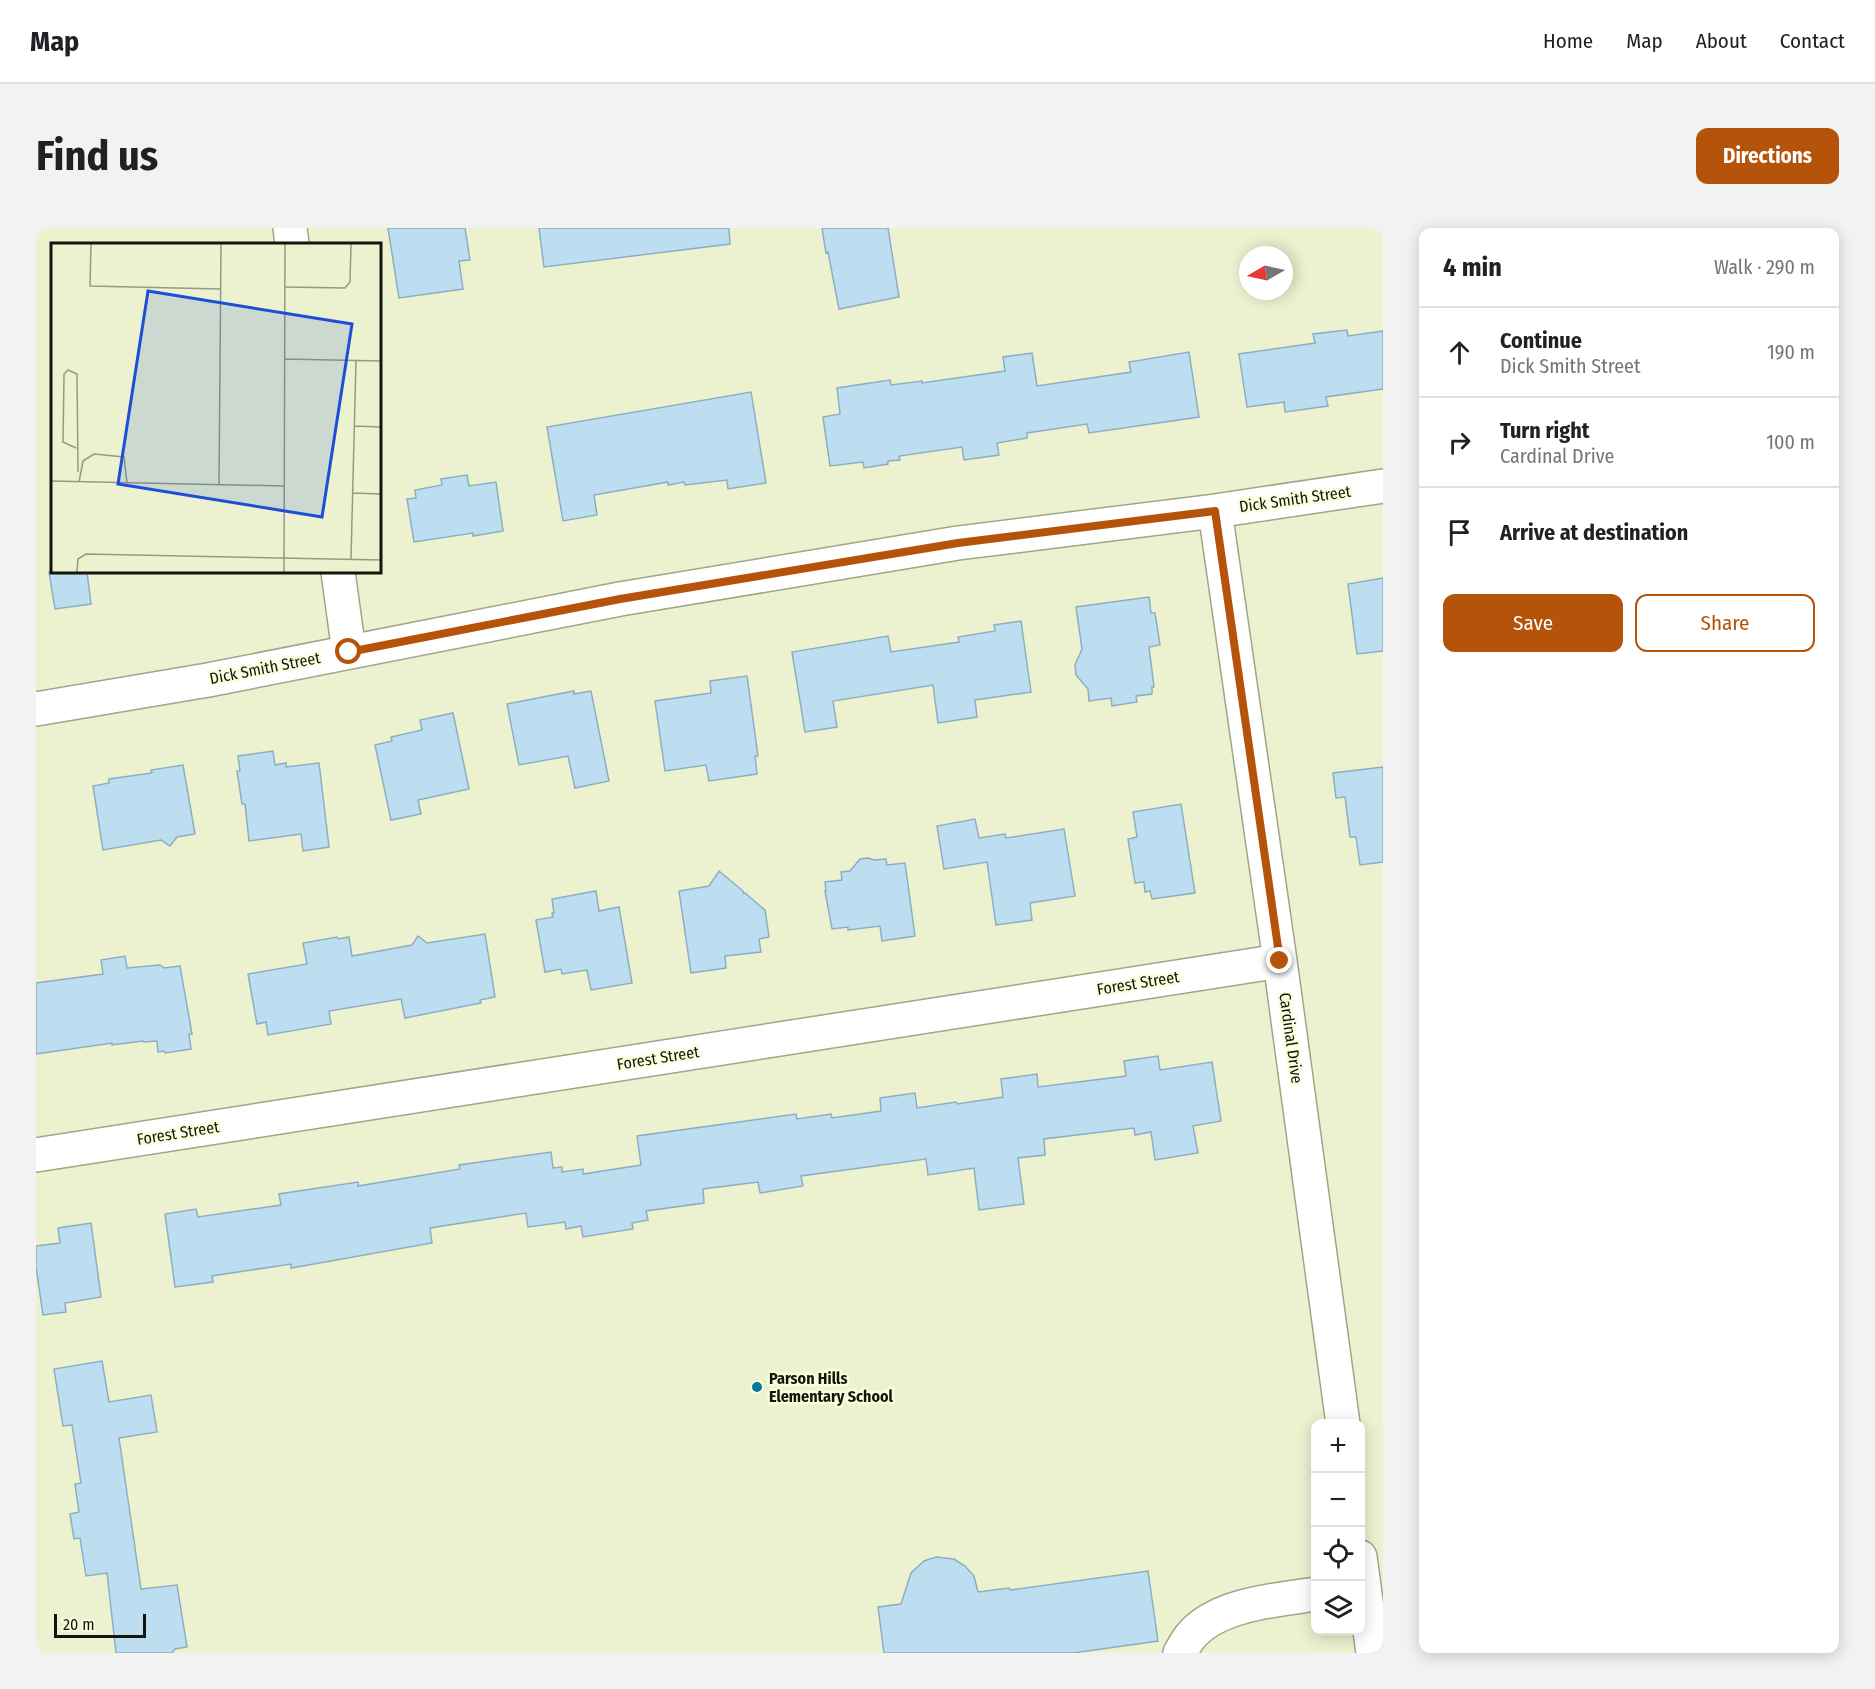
<!DOCTYPE html>
<meta charset="utf-8">
<style>
:root{--surface:#fff;--page:#f2f2f2;--text:#202124;--muted:#757577;--line:#e0e0e0;--accent:#b45309}
body{margin:0;font-family:"Fira Sans Condensed",sans-serif;background:var(--page);color:var(--text)}
.controls{position:absolute;right:18px;bottom:18px;display:grid;overflow:hidden;border-radius:12px;box-shadow:0 3px 15px #0003}
.controls button{width:54px;height:54px;display:grid;place-items:center;padding:0;border:0;border-bottom:2px solid var(--line);background:var(--surface);color:var(--text);font:30px sans-serif}
.compass{position:absolute;left:1203px;top:18px;width:54px;height:54px;border-radius:50%;background:var(--surface);box-shadow:0 3px 15px #0003;rotate:261deg}
.scale{position:absolute;left:18px;bottom:15px;width:92px;box-sizing:border-box;padding-left:6px;border:3px solid #15160b;border-top:0;font-size:16px;line-height:21px;white-space:nowrap;color:#15160b;-webkit-text-stroke:4px #fafedd;paint-order:stroke}
.stop{position:absolute;width:18px;height:18px;margin:-14px;border:4px solid #b45309;border-radius:50%;background:#fff}
.stop.end{background:#b45309;border-color:#fff;box-shadow:0 2px 6px #0008}
.list{margin:0;padding:0;list-style:none}
h2{display:flex;justify-content:space-between;align-items:center;height:78px;margin:0;padding:0 24px;font-size:26px}
h2 small{font-size:20px;font-weight:400;color:var(--muted)}
.list li{display:grid;grid-template-columns:39px 1fr auto;gap:18px;align-items:center;box-sizing:border-box;height:90px;padding:0 24px;border-top:2px solid var(--line)}
.list b{display:block;font-size:22px;white-space:nowrap}
.list p{margin:0;font-size:20px;white-space:nowrap;color:var(--muted)}
.list em{font-size:20px;font-style:normal;color:var(--muted)}
.actions{display:flex;gap:12px;padding:18px 24px}
.actions a{flex:1;padding:14px 0;border:2px solid var(--accent);border-radius:12px;text-align:center;font-size:21px;color:var(--accent)}
.actions .main{background:var(--accent);color:#fff}
.icon{flex:none;width:33px;height:33px;fill:none;stroke:currentColor;stroke-width:2;stroke-linecap:round;stroke-linejoin:round}
.map{position:relative;flex:none;width:1347px;height:1425px;overflow:hidden;border-radius:12px}
header{display:flex;align-items:center;gap:36px;box-sizing:border-box;height:84px;padding:0 30px;background:var(--surface);border-bottom:2px solid var(--line)}
header strong{font-size:28px}
nav{display:flex;gap:33px;margin-inline-start:auto;font-size:21px}
.intro{display:flex;align-items:center;justify-content:space-between;box-sizing:border-box;height:144px;padding:0 36px}
h1{margin:0;font-size:42px}
.button{padding:15px 27px;border-radius:12px;background:var(--accent);color:#fff;font-size:21px;font-weight:700}
main{display:flex;gap:36px;padding:0 36px}
aside{flex:1;background:var(--surface);border-radius:12px;box-shadow:0 3px 15px #0003}
.map>svg:first-child{display:block}
</style>
<header>
<strong>Map</strong>
<nav><a>Home</a><a>Map</a><a>About</a><a>Contact</a></nav>
</header>
<div class="intro"><h1>Find us</h1><a class="button">Directions</a></div>
<main>
<div class="map">
<svg width="1347" height="1425" viewBox="0 0 1347 1425">
<rect width="100%" height="100%" fill="#ecf1d0"/>
<path fill="#bddef1" stroke="#8eaec0" stroke-width="1.5" d="M 352,0 L 429,0 L 434,32 L 423,33 L 427,61 L 363,70 Z
M 503,0 L 693,0 L 694,16 L 508,39 Z
M 786,0 L 852,0 L 863,69 L 803,81 L 792,24 L 790,25 Z
M 1311,102 L 1312,108 L 1347,103 L 1347,161 L 1290,169 L 1292,178 L 1249,184 L 1248,174 L 1211,179 L 1203,126 L 1279,115 L 1277,106 Z
M 1153,124 L 1163,189 L 1053,205 L 1051,196 L 991,205 L 991,210 L 961,215 L 963,227 L 928,232 L 926,219 L 863,228 L 864,232 L 852,233 L 852,236 L 828,240 L 827,234 L 794,238 L 787,189 L 804,186 L 801,160 L 854,152 L 855,157 L 886,153 L 886,155 L 969,143 L 967,129 L 996,125 L 1001,158 L 1095,144 L 1093,134 Z
M 715,164 L 730,255 L 692,261 L 691,252 L 649,257 L 648,254 L 632,257 L 632,254 L 558,267 L 561,287 L 527,293 L 511,199 Z
M 431,247 L 433,258 L 460,254 L 467,303 L 437,308 L 437,305 L 378,314 L 371,271 L 380,270 L 379,262 L 406,257 L 405,251 Z
M 13,344 L 51,344 L 55,376 L 19,381 Z
M 1347,350 L 1347,423 L 1321,426 L 1312,356 Z
M 1113,369 L 1115,385 L 1119,385 L 1124,417 L 1113,419 L 1118,459 L 1116,459 L 1116,466 L 1100,468 L 1101,474 L 1076,478 L 1075,470 L 1053,473 L 1052,461 L 1040,447 L 1039,437 L 1046,421 L 1040,379 Z
M 985,393 L 995,464 L 939,472 L 941,489 L 902,495 L 897,457 L 797,473 L 801,499 L 769,504 L 756,424 L 852,408 L 855,424 L 923,414 L 922,409 L 959,403 L 958,397 Z
M 711,448 L 722,528 L 719,528 L 721,546 L 673,553 L 670,537 L 629,543 L 619,473 L 675,465 L 674,453 Z
M 538,463 L 538,466 L 555,463 L 573,553 L 539,560 L 532,528 L 483,537 L 471,476 Z
M 417,485 L 433,561 L 382,572 L 385,586 L 355,592 L 339,517 L 356,513 L 355,509 L 386,502 L 384,492 Z
M 237,523 L 239,537 L 250,535 L 250,539 L 283,535 L 293,619 L 267,623 L 265,606 L 213,613 L 209,576 L 206,576 L 201,543 L 204,543 L 202,528 Z
M 147,537 L 159,606 L 141,609 L 134,618 L 125,612 L 67,622 L 57,558 L 73,555 L 73,551 L 116,545 L 115,542 Z
M 1347,539 L 1347,634 L 1324,637 L 1320,609 L 1314,609 L 1309,569 L 1300,570 L 1297,545 Z
M 1145,576 L 1159,665 L 1116,671 L 1114,663 L 1109,664 L 1108,654 L 1099,655 L 1092,611 L 1101,609 L 1097,584 Z
M 939,591 L 943,610 L 969,606 L 970,610 L 1028,601 L 1039,668 L 994,675 L 996,692 L 960,697 L 951,634 L 908,641 L 901,598 Z
M 832,630 L 838,632 L 850,631 L 851,637 L 869,635 L 879,708 L 846,713 L 844,698 L 812,702 L 812,699 L 796,701 L 789,663 L 790,663 L 789,654 L 806,652 L 805,644 L 814,643 L 824,631 Z
M 683,643 L 707,663 L 707,665 L 709,665 L 729,682 L 733,709 L 723,711 L 725,724 L 689,728 L 690,740 L 655,745 L 643,663 L 673,658 Z
M 560,663 L 563,683 L 583,679 L 596,755 L 555,762 L 551,742 L 526,746 L 525,741 L 509,744 L 500,692 L 517,689 L 516,685 L 518,685 L 516,671 Z
M 449,706 L 459,769 L 444,772 L 445,775 L 369,790 L 365,771 L 293,783 L 295,796 L 232,807 L 230,794 L 221,796 L 212,746 L 271,736 L 267,715 L 301,709 L 302,711 L 313,709 L 316,728 L 376,717 L 382,708 L 391,715 Z
M 89,728 L 91,740 L 124,737 L 128,740 L 144,738 L 156,806 L 153,806 L 155,821 L 129,825 L 128,823 L 122,824 L 121,813 L 108,814 L 107,813 L 76,817 L 76,815 L 0,826 L 0,755 L 67,746 L 65,732 Z
M 1122,828 L 1124,842 L 1176,834 L 1185,893 L 1157,898 L 1162,925 L 1119,932 L 1115,904 L 1099,907 L 1098,900 L 1008,911 L 1009,927 L 982,930 L 988,976 L 943,982 L 938,940 L 892,947 L 890,931 L 765,948 L 767,958 L 724,965 L 722,954 L 667,961 L 668,975 L 610,983 L 612,992 L 596,995 L 597,1001 L 547,1009 L 545,998 L 530,1001 L 529,994 L 492,999 L 490,985 L 394,1000 L 396,1015 L 255,1040 L 255,1036 L 176,1048 L 177,1054 L 139,1059 L 129,986 L 160,981 L 162,989 L 245,977 L 243,966 L 322,954 L 322,958 L 424,941 L 423,937 L 515,924 L 517,940 L 526,939 L 526,944 L 547,941 L 547,946 L 605,937 L 601,908 L 760,886 L 761,891 L 795,886 L 796,890 L 845,883 L 844,870 L 879,865 L 881,880 L 920,874 L 921,876 L 967,869 L 965,851 L 1001,846 L 1002,859 L 1090,848 L 1088,833 Z
M 55,995 L 65,1069 L 29,1075 L 30,1084 L 7,1087 L 0,1039 L 0,1018 L 24,1015 L 22,1000 Z
M 66,1133 L 73,1174 L 115,1167 L 121,1204 L 83,1210 L 105,1361 L 141,1357 L 151,1419 L 139,1421 L 136,1425 L 80,1425 L 71,1345 L 50,1348 L 44,1310 L 38,1311 L 34,1286 L 43,1284 L 39,1256 L 45,1255 L 36,1197 L 27,1198 L 18,1141 Z
M 900,1329 L 918,1331 L 929,1338 L 938,1348 L 942,1364 L 973,1360 L 974,1362 L 1112,1343 L 1122,1413 L 1037,1425 L 848,1425 L 842,1379 L 865,1376 L 875,1345 L 888,1333 Z"/>
<g fill="none" stroke-linecap="round" stroke-linejoin="round">
<g stroke="#a2a587" stroke-width="36">
<path id="minor" d="M 254,0 L 256,16
M 1179,283 L 1244,733 L 1307,1196
M 302,344 L 313,424
M 0,481 L 172,452 L 584,371 L 922,315 L 1179,283 L 1347,258
M 0,927 L 1244,733
M 1324,1329 L 1337,1425
M 1144,1425 C 1147,1420 1150,1414 1154,1409 C 1180,1376 1241,1372 1280,1366"/>
</g>
<use href="#minor" stroke="#fff" stroke-width="33"/>
</g>
<g fill="none" stroke-linecap="round" stroke-linejoin="round">
<path stroke="#b45309" stroke-width="8" d="M 313,424 L 584,371 L 922,315 L 1179,283 L 1244,733"/>
</g>
<circle fill="#05749f" stroke="#fafedd" stroke-width="2" cx="721" cy="1159" r="6"/>
<g text-anchor="middle" dominant-baseline="central" stroke-width="5" stroke-linejoin="round" paint-order="stroke">
<g font-size="16" fill="#15160b" stroke="#fafedd">
<text transform="translate(1259 271) rotate(-8)">Dick Smith Street</text>
<text transform="translate(229 440) rotate(-11)">Dick Smith Street</text>
<text transform="translate(1102 755) rotate(-9)">Forest Street</text>
<text transform="translate(1255 810) rotate(82)">Cardinal Drive</text>
<text transform="translate(622 830) rotate(-9)">Forest Street</text>
<text transform="translate(142 905) rotate(-9)">Forest Street</text>
</g>
<g font-size="16" font-weight="bold" fill="#15160b" stroke="#fafedd" text-anchor="start">
<text x="733" y="1150">Parson Hills<tspan x="733" dy="18">Elementary School</tspan></text>
</g>
</g>
<g transform="translate(15 15)">
<rect width="330" height="330" fill="#ecf1d0"/>
<path fill="none" stroke="#969981" stroke-width="1.5" d="M 40,1 L 39,43 L 169,46M 233,44 L 294,45 L 299,39 L 300,1M 233,116 L 330,118M 303,183 L 330,184M 25,205 L 12,199 L 13,131 L 17,127 L 26,131 L 27,229M 0,238 L 234,243M 28,239 L 32,218 L 43,211 L 73,214 L 76,240M 168,242 L 170,1M 302,250 L 330,251M 300,316 L 305,117M 26,329 L 27,316 L 35,311 L 330,317M 233,329 L 234,1"/>
<path fill="#1d4ed8" fill-opacity="0.15" stroke="#1d4ed8" stroke-width="3" d="M 97,48 L 301,81 L 271,274 L 67,241 Z"/>
<rect width="330" height="330" fill="none" stroke="#15160b" stroke-width="3"/>
</g>
</svg>
<div class="controls">
<button>+</button>
<button>−</button>
<button><svg class="icon" aria-label="locate" viewBox="0 0 24 24"><circle cx="12" cy="12" r="6"/><path d="M12 2v4M12 18v4M2 12h4M18 12h4"/></svg></button>
<button><svg class="icon" aria-label="layers" viewBox="0 0 24 24"><path d="M12 4l9 5-9 5-9-5zM3 14l9 5 9-5"/></svg></button>
</div>
<svg class="compass" viewBox="-18 -18 36 36"><path d="M0-13l5 13h-10z" fill="#e53935"/><path d="M0 13l5-13h-10z" fill="#757577"/></svg>
<div class="scale">20 m</div>
<div class="stop" style="left:313px;top:424px"></div>
<div class="stop end" style="left:1244px;top:733px"></div>
</div>
<aside>
<h2>4 min<small>Walk · 290 m</small></h2>
<ul class="list">
<li><svg class="icon" aria-label="ahead" viewBox="0 0 24 24"><path d="M12 20V5M6 11l6-6 6 6"/></svg><div><b>Continue</b><p>Dick Smith Street</p></div><em>190 m</em></li>
<li><svg class="icon" aria-label="right" viewBox="0 0 24 24"><path d="M7 20v-9h11M14 6l5 5-5 5"/></svg><div><b>Turn right</b><p>Cardinal Drive</p></div><em>100 m</em></li>
<li><svg class="icon" aria-label="arrive" viewBox="0 0 24 24"><path d="M6 21V4h12l-3 4 3 4H6"/></svg><div><b>Arrive at destination</b></div></li>
</ul>
<div class="actions"><a class="main">Save</a><a>Share</a></div>
</aside>
</main>
